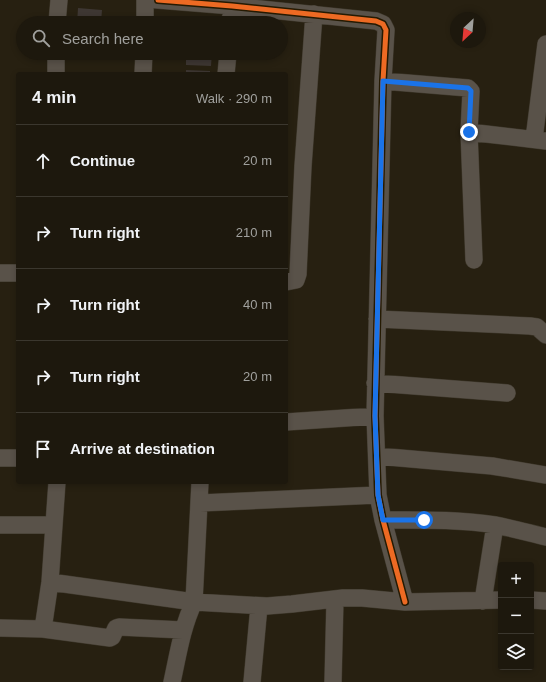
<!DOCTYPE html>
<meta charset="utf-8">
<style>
:root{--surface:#1d180d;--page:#252116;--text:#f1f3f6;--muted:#a0a09d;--line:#3b372e}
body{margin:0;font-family:Helvetica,sans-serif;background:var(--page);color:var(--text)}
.controls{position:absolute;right:12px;bottom:12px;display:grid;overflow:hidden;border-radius:4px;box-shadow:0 2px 6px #0003}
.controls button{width:36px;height:36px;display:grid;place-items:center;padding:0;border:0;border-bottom:1px solid var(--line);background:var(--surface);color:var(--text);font:20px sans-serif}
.compass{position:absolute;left:450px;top:12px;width:36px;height:36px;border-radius:50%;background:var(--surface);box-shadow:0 2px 6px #0003;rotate:206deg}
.stop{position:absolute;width:12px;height:12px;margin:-9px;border:3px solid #1a73e8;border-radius:50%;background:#fff}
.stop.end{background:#1a73e8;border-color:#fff;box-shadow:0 1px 4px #0008}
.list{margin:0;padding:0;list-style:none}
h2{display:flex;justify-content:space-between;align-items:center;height:52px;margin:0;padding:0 16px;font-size:17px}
h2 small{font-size:13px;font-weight:400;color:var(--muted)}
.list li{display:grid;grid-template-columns:26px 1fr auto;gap:12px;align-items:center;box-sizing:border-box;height:72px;padding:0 16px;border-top:1px solid var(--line)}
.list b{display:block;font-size:15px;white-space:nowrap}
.list em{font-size:13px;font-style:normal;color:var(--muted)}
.icon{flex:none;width:22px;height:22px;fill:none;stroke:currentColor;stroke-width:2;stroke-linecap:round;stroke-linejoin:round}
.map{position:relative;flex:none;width:546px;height:682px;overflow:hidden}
.search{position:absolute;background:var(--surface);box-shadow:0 2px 6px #0003;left:16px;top:16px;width:272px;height:44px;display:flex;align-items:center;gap:10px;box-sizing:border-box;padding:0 14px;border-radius:22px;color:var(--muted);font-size:15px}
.panel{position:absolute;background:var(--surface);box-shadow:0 2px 6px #0003;left:16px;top:72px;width:272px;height:412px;border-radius:4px}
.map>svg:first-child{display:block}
</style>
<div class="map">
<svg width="546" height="682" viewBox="0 0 546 682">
<rect width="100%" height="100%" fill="#272011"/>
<path fill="#3e3733" d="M 78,8 L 102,10 L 101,23 L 77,23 Z
M 186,53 L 212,53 L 211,66 L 186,65 Z
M 186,70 L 210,71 L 210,74 L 186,74 Z"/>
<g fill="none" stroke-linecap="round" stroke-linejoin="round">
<g stroke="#403a2e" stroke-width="18">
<path id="minor" d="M 158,0 L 232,6 L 376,21 L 383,24 L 386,30 L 383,81 L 375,416 L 378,495 L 383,520 L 405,602
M 57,23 L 59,0
M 145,23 L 145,0
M 230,23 L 232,6
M 56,74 L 56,53
M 143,74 L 144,53
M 226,74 L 228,53
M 383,81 L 468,88 L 471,91 L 469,132 L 474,260
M 469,132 L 546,141
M 534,139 L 546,44
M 0,273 L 18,273
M 286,282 L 296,280 L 298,274 L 303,166 L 314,14
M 377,319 L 530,326 L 537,327 L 546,335
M 375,383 L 507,393
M 286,422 L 375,416
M 377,456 L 492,466 L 546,475
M 0,458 L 18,458
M 200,503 L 378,495
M 383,520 C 420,520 458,519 495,525 C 512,528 529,533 546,537
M 0,525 L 54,525
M 50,582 L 194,602 L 267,606 L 292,604 L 343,598 L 362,598 L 405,602 L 501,600
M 531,600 L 546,601
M 483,601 L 495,525
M 0,628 L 43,629 L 110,638 L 112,637 L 116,628 L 119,627 L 183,630
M 43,629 L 50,582 L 57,482
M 172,682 C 178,655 182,627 194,602 L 200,482
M 252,682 L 259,606
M 333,682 L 335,599"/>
</g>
<use href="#minor" stroke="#595249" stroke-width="17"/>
<g stroke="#251a02" stroke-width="8">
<path id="cycleway" d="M 158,0 L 232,6 L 376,21 L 383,24 L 386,30 L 383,81 L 375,416 L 378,495 L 383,520 L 405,602"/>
</g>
<use href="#cycleway" stroke="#ed6a23" stroke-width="5"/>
</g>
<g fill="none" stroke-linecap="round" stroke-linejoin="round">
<path stroke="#1a73e8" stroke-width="5" d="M 424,520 L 383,520 L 378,495 L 375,416 L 383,81 L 468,88 L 471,91 L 469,132"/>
</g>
</svg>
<div class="controls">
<button>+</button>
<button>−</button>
<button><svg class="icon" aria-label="layers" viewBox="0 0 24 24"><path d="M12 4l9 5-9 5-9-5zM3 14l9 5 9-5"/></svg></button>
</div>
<svg class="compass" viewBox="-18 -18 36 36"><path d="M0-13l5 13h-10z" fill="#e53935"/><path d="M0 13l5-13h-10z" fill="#a0a09d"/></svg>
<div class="stop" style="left:424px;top:520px"></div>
<div class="stop end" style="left:469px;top:132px"></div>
<div class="search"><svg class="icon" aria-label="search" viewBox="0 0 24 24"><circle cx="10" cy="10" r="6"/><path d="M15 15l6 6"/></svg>Search here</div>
<section class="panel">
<h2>4 min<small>Walk · 290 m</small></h2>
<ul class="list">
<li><svg class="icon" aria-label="ahead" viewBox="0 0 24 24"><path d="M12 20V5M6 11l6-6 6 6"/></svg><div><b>Continue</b></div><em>20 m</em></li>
<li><svg class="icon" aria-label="right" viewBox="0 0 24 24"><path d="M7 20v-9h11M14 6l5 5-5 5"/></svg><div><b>Turn right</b></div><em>210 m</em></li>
<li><svg class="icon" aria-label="right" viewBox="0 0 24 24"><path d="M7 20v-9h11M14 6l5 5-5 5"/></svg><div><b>Turn right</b></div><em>40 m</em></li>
<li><svg class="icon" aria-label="right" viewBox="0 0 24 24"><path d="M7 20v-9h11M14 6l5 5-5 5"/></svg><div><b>Turn right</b></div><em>20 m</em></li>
<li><svg class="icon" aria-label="arrive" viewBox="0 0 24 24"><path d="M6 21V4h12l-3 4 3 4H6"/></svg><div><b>Arrive at destination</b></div></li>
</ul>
</section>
</div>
